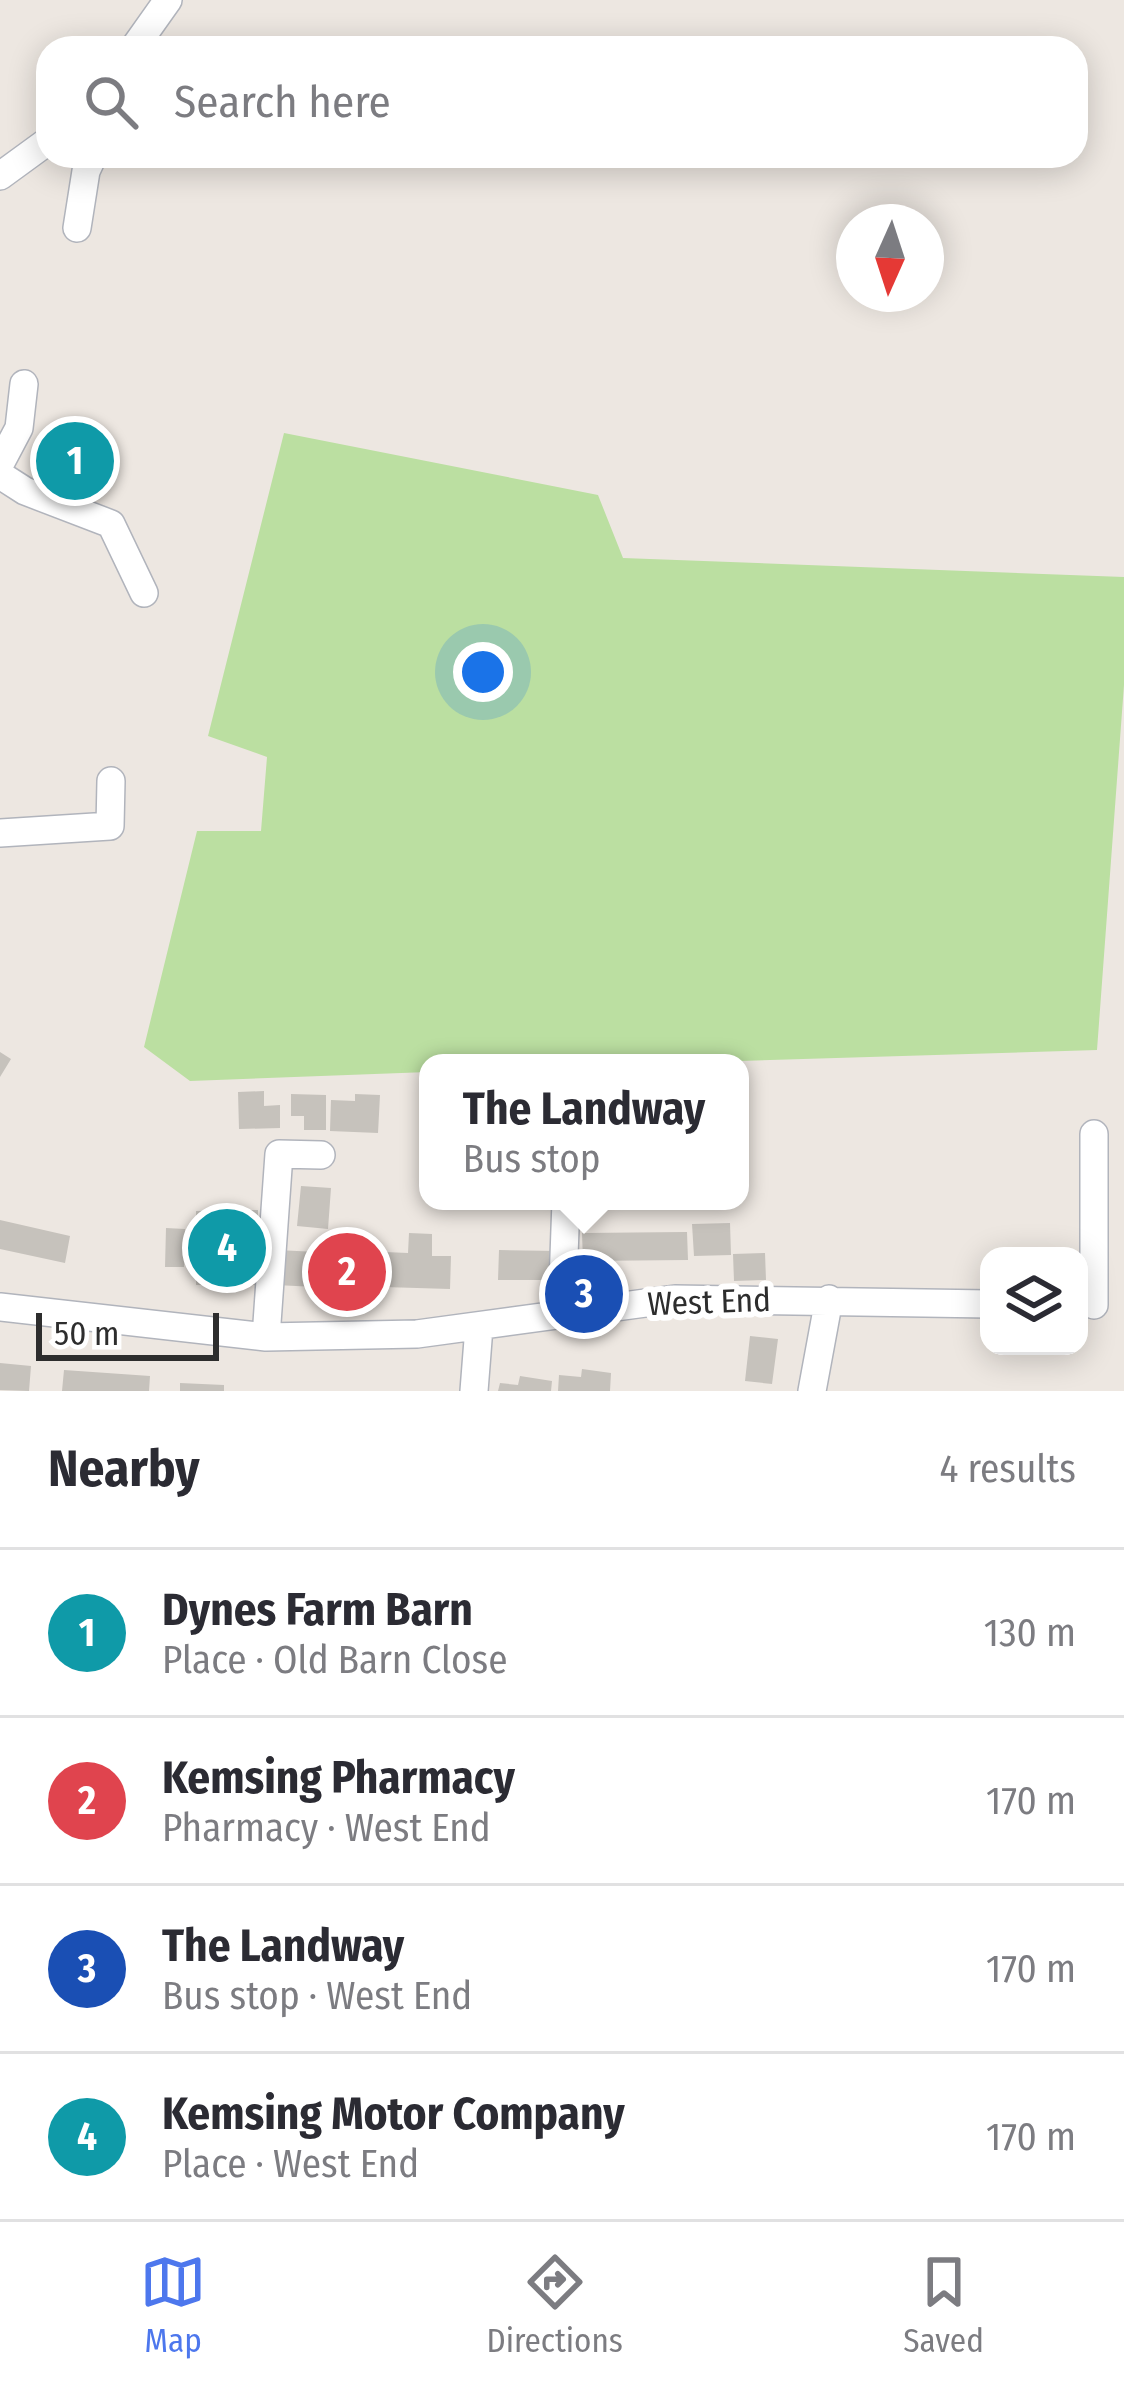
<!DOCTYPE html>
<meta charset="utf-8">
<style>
:root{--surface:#fff;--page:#f7f7f7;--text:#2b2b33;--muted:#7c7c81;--line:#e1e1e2;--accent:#4d77ed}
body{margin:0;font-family:"Fira Sans Condensed",sans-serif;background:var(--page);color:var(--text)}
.controls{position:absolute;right:36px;bottom:36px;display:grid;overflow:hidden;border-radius:24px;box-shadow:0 6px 30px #0003}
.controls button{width:108px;height:108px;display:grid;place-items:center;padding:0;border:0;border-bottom:3px solid var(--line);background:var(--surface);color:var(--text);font:60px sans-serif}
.compass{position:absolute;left:836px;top:204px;width:108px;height:108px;border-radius:50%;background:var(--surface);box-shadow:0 6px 30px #0003;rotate:183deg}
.scale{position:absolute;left:36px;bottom:30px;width:183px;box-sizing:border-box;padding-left:12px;border:6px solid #2d2d2d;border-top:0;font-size:33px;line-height:42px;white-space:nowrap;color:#2d2d2d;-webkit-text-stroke:9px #fff;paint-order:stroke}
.you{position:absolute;left:483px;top:672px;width:42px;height:42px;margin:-30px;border:9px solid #fff;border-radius:50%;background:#1a73e8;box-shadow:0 0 0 18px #1a73e833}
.badge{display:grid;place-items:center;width:78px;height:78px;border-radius:50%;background:var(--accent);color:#fff;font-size:39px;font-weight:700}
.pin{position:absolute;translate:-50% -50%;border:6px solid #fff;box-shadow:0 3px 12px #0006}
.popup{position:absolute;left:419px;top:1054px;width:330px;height:156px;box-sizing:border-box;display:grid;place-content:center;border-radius:24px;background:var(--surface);filter:drop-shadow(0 3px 9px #0005);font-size:39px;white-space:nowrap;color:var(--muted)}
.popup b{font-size:45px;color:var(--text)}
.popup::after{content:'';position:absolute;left:50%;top:100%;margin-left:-24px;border:24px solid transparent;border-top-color:var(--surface)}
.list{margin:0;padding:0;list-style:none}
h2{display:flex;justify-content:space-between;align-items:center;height:156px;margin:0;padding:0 48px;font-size:51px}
h2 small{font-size:39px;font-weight:400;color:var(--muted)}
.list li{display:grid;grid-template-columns:78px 1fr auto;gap:36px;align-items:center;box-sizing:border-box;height:168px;padding:0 48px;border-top:3px solid var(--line)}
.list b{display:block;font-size:45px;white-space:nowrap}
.list p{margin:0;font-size:39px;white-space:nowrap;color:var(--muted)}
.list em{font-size:39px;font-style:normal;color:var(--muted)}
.icon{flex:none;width:66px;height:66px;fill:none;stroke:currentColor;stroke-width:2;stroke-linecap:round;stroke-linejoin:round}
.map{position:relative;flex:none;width:1124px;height:1391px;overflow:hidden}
.search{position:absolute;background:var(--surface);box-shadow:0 6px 30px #0003;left:36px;right:36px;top:36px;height:132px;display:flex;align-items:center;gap:30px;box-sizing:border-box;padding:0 42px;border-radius:36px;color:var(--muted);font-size:45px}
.sheet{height:828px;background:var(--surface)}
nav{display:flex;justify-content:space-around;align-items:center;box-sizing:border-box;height:168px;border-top:3px solid var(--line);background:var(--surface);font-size:33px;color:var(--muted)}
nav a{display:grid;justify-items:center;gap:6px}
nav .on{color:var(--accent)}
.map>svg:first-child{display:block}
</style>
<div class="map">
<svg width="1124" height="1391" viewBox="0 0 1124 1391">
<rect width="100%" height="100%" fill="#ede7e1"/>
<path fill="#bbdfa1" d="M 284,433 L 598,495 L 623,558 L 1124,577 L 1124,685 L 1097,1050 L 672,1063 L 428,1063 L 428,1072 L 190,1081 L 144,1047 L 197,831 L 261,831 L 267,757 L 208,736 Z"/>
<path fill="#c6c2bc" d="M 96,426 L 102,493 L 54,495 L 49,429 Z
M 0,1052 L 11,1059 L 0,1077 Z
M 428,1088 L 428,1134 L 419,1134 L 419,1089 Z
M 264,1091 L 264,1106 L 280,1105 L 280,1128 L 239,1129 L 238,1092 Z
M 291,1094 L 326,1095 L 326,1130 L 304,1130 L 304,1116 L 291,1116 Z
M 355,1094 L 380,1095 L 378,1133 L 330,1131 L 331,1100 L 355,1101 Z
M 301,1186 L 331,1188 L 328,1229 L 297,1226 Z
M 258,1210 L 258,1285 L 196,1285 L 196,1211 Z
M 0,1220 L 70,1236 L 65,1263 L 0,1249 Z
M 730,1223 L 731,1255 L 694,1256 L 692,1224 Z
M 166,1228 L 185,1229 L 184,1267 L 165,1267 Z
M 687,1232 L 688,1260 L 583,1261 L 582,1233 Z
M 409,1233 L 432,1234 L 432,1256 L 451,1256 L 450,1289 L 384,1287 L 385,1252 L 408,1253 Z
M 277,1250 L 357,1254 L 355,1289 L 276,1285 Z
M 499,1250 L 559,1251 L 559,1280 L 498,1280 Z
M 765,1253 L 766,1280 L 734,1281 L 733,1254 Z
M 750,1336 L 778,1339 L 772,1384 L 745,1381 Z
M 0,1363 L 31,1366 L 29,1391 L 0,1390 Z
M 582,1369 L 611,1373 L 610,1391 L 558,1391 L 559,1375 L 581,1377 Z
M 64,1370 L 150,1376 L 149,1391 L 62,1391 Z
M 520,1376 L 552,1381 L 551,1391 L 498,1391 L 500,1383 L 518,1385 Z
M 180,1383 L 224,1385 L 224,1391 L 180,1391 Z"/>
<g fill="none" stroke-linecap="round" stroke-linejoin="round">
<g stroke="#b1b4bc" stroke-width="30">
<path id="minor" d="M 134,48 L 168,0
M 0,176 L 48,141
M 77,228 L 86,171 L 93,156
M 0,464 L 19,428 L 24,384
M 0,475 L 25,491 L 111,524 L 144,593
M 0,833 L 110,826 L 111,781
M 1094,1305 L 1094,1134
M 0,1307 L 266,1337 L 417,1334 L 675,1299 L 989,1304
M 562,1312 L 566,1201
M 266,1337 L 279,1154 L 321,1155
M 474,1391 L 479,1327
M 812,1391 L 829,1299"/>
</g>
<use href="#minor" stroke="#fff" stroke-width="27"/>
</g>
<g text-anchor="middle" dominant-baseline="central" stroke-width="12" stroke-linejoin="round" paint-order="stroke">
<g font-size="33" fill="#2d2d2d" stroke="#fff">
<text transform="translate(709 1302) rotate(-2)">West End</text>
</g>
</g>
</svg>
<div class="controls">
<button><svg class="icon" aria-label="layers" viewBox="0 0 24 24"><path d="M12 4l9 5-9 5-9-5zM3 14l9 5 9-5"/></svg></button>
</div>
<svg class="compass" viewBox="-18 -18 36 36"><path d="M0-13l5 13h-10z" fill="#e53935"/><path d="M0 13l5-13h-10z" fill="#7c7c81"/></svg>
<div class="scale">50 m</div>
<div class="you"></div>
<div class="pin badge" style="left:75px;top:461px;background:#0f9aa8">1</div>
<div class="pin badge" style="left:347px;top:1272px;background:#e0444e">2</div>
<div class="pin badge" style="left:584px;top:1294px;background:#1a4fb4">3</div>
<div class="popup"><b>The Landway</b>Bus stop</div>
<div class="pin badge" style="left:227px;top:1248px;background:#0f9aa8">4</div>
<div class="search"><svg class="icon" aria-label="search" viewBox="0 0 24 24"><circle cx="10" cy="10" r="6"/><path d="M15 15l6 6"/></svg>Search here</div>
</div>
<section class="sheet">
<h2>Nearby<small>4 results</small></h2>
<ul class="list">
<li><span class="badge" style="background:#0f9aa8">1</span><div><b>Dynes Farm Barn</b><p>Place · Old Barn Close</p></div><em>130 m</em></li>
<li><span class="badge" style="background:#e0444e">2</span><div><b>Kemsing Pharmacy</b><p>Pharmacy · West End</p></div><em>170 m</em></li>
<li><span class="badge" style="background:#1a4fb4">3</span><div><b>The Landway</b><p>Bus stop · West End</p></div><em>170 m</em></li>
<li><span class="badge" style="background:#0f9aa8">4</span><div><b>Kemsing Motor Company</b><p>Place · West End</p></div><em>170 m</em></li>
</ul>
</section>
<nav>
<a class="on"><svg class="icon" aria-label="map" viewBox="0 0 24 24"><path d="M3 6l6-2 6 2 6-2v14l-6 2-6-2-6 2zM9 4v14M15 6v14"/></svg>Map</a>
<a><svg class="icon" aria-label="directions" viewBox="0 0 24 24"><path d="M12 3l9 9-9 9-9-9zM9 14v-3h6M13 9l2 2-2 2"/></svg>Directions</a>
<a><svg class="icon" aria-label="saved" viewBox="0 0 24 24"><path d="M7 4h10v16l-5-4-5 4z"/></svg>Saved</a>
</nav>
